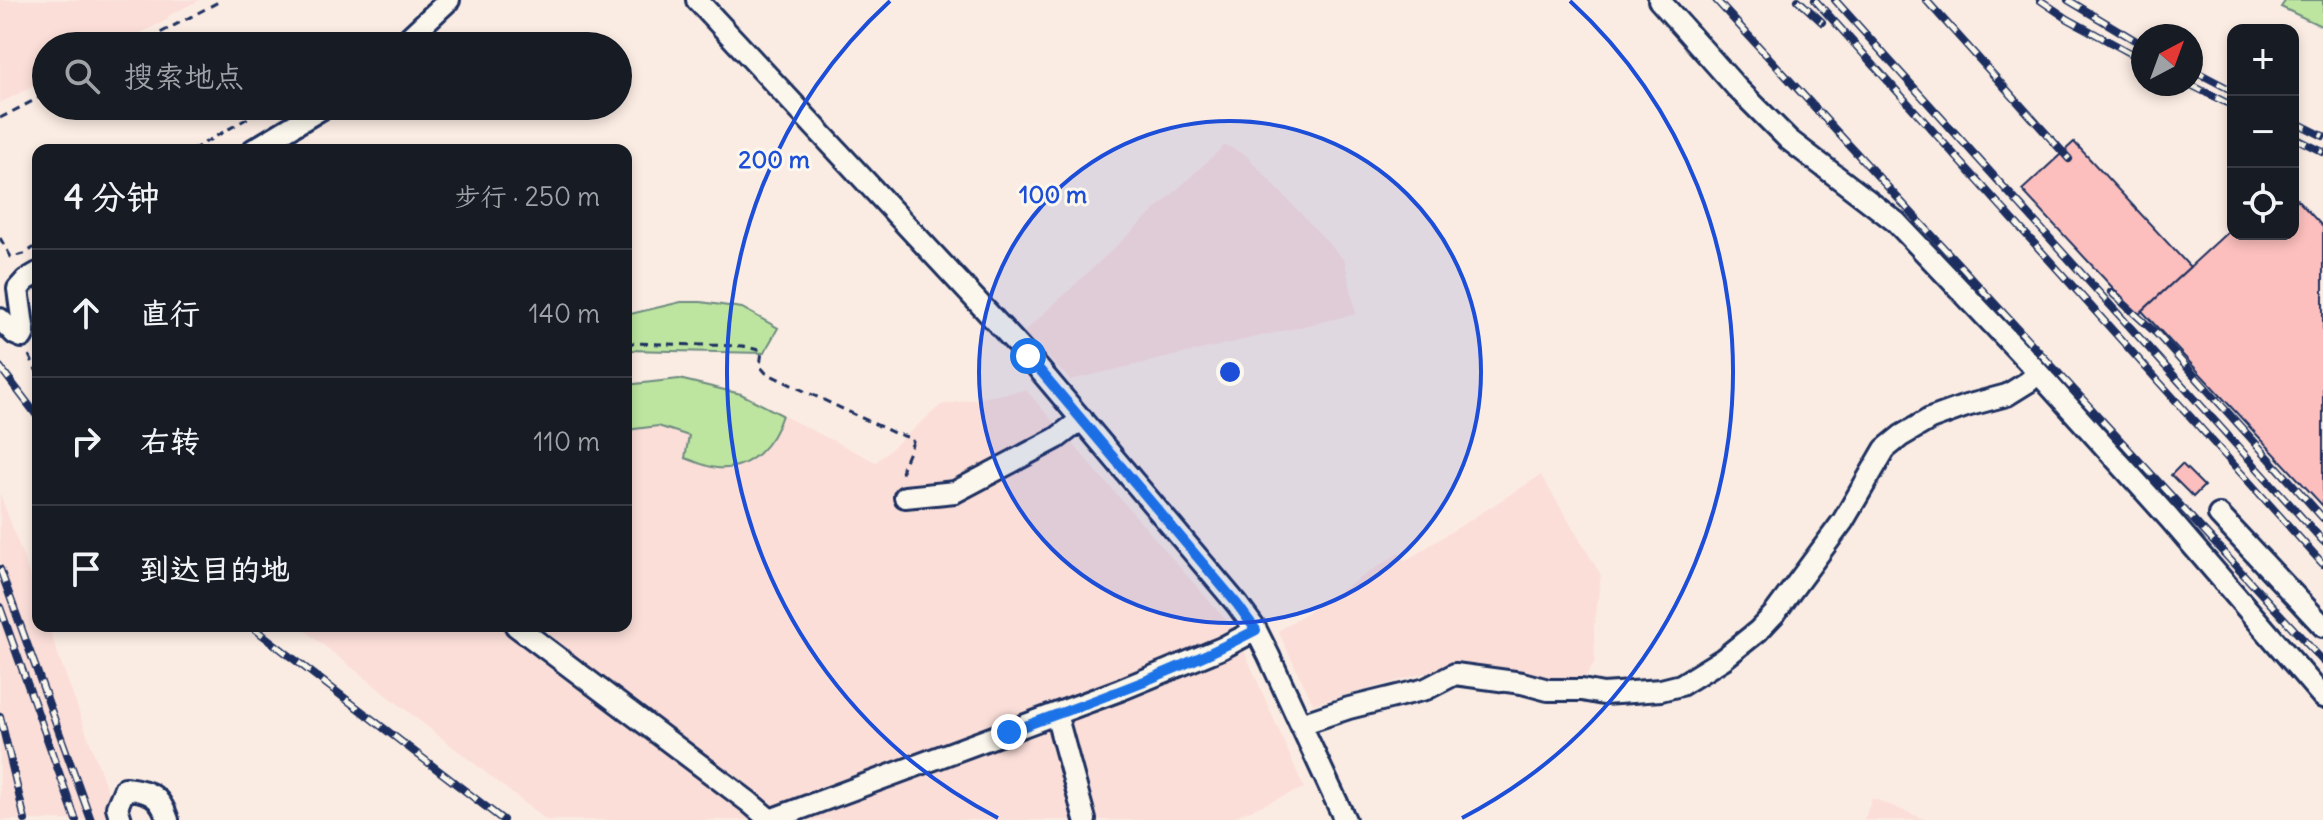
<!DOCTYPE html>
<html lang="zh">
<meta charset="utf-8">
<style>
:root{--surface:#171b24;--page:#242831;--text:#f1f3f6;--muted:#9ea1a6;--line:#363941}
body{margin:0;font-family:Delius,"LXGW WenKai TC",sans-serif;background:var(--page);color:var(--text)}
.controls{position:absolute;right:24px;top:24px;display:grid;overflow:hidden;border-radius:16px;box-shadow:0 4px 12px #0003}
.controls button{width:72px;height:72px;display:grid;place-items:center;padding:0;border:0;border-bottom:2px solid var(--line);background:var(--surface);color:var(--text);font:40px sans-serif}
.compass{position:absolute;left:2131px;top:24px;width:72px;height:72px;border-radius:50%;background:var(--surface);box-shadow:0 4px 12px #0003;rotate:41deg}
.stop{position:absolute;width:24px;height:24px;margin:-18px;border:6px solid #1a73e8;border-radius:50%;background:#fff}
.stop.end{background:#1a73e8;border-color:#fff;box-shadow:0 2px 8px #0008}
.list{margin:0;padding:0;list-style:none}
h2{display:flex;justify-content:space-between;align-items:center;height:104px;margin:0;padding:0 32px;font-size:34px}
h2 small{font-size:26px;font-weight:400;color:var(--muted)}
.list li{display:grid;grid-template-columns:52px 1fr auto;gap:24px;align-items:center;box-sizing:border-box;height:128px;padding:0 32px;border-top:2px solid var(--line)}
.list b{display:block;font-size:30px;white-space:nowrap}
.list em{font-size:26px;font-style:normal;color:var(--muted)}
.icon{flex:none;width:44px;height:44px;fill:none;stroke:currentColor;stroke-width:2;stroke-linecap:round;stroke-linejoin:round}
.map{position:relative;flex:none;width:2323px;height:820px;overflow:hidden}
.search{position:absolute;background:var(--surface);box-shadow:0 4px 12px #0003;left:32px;top:32px;width:600px;height:88px;display:flex;align-items:center;gap:20px;box-sizing:border-box;padding:0 28px;border-radius:44px;color:var(--muted);font-size:30px}
.panel{position:absolute;background:var(--surface);box-shadow:0 4px 12px #0003;left:32px;top:144px;width:600px;height:488px;border-radius:16px}
.map>svg:first-child{display:block}
</style>
<div class="map">
<svg width="2323" height="820" viewBox="0 0 2323 820">
<rect width="100%" height="100%" fill="#fbece3"/>
<filter id="ink" filterUnits="userSpaceOnUse"><feTurbulence type="fractalNoise" baseFrequency=".0125" numOctaves="2"/><feDisplacementMap in="SourceGraphic" scale="16" xChannelSelector="R" yChannelSelector="G"/><feConvolveMatrix kernelMatrix="1 2 1 2 8 2 1 2 1" color-interpolation-filters="sRGB"/></filter>
<g filter="url(#ink)">
<path fill="#fbded8" d="M 0,0 L 200,0 L 168,16 L 169,19 L 115,46 L 46,46 L 46,80 L 0,103 Z
M 1225,145 L 1246,155 L 1345,261 L 1356,314 L 1070,380 L 1024,332 Z
M 1026,390 L 1236,632 L 1304,788 L 1227,820 L 546,820 L 299,626 L 626,626 L 626,430 L 658,426 L 690,436 L 686,458 L 779,425 L 782,415 L 876,462 L 941,405 Z
M 1541,475 L 1601,575 L 1594,627 L 1595,661 L 1585,678 L 1576,682 L 1448,667 L 1313,704 L 1278,631 L 1399,553 L 1405,561 Z
M 0,493 L 38,598 L 38,626 L 48,626 L 118,820 L 0,820 Z
M 1872,798 L 1927,820 L 1864,820 Z"/>
<path fill="#bee5a0" stroke="#6c8a7f" stroke-width="2" d="M 2286,0 L 2323,0 L 2323,27 L 2281,7 Z
M 681,302 L 701,302 L 742,308 L 778,328 L 764,353 L 626,350 L 626,315 Z
M 679,379 L 741,394 L 782,415 C 773,444 750,471 717,468 C 706,467 695,461 685,458 L 689,436 L 658,426 L 626,430 L 626,385 Z"/>
<path fill="#fcbfbd" stroke="#1b2f5e" stroke-width="2" d="M 2074,142 L 2190,267 L 2138,315 L 2022,190 Z
M 2293,195 L 2323,227 L 2323,506 L 2142,311 L 2233,227 L 2233,234 L 2293,234 Z
M 2182,464 L 2204,486 L 2193,497 L 2171,475 Z"/>
<g fill="none" stroke-linecap="round" stroke-linejoin="round">
<g stroke="#1b2f5e" stroke-width="26">
<path id="minor" d="M 697,0 L 1028,356 L 1237,604 L 1256,630 L 1269,656 L 1345,820
M 1659,0 L 1737,88 L 1789,140 L 1896,222 L 2023,356 L 2169,518 L 2323,697
M 400,46 L 449,0
M 253,150 L 326,106
M 0,319 L 15,334 L 22,337 L 24,333 L 18,289 L 26,280 L 38,273
M 905,497 L 955,492 L 1057,438 L 1082,419
M 2219,515 L 2323,626
M 516,626 L 749,802 L 770,820 L 1120,690 L 1222,648 L 1256,630
M 1056,714 L 1085,820
M 1301,724 L 1349,708 L 1426,689 L 1455,674 L 1522,683 L 1548,690 L 1582,690 L 1603,694 L 1661,690 L 1681,685 L 1723,659 L 1758,631 L 1775,613 L 1843,521 L 1885,449 L 1901,436 L 1930,419 L 1966,406 L 2007,395 L 2028,382 L 2038,373
M 121,820 L 117,807 L 125,788 C 150,791 160,795 168,820"/>
</g>
<path stroke="#1b2f5e" stroke-width="3" stroke-dasharray="8 6" stroke-linecap="butt" d="M 136,46 L 222,0
M 0,118 L 46,94
M 192,150 L 269,106
M 0,238 L 11,257 L 24,254 L 38,245
M 626,343 L 743,346 L 762,351 L 760,366 L 766,373 L 894,433 L 910,438 L 913,442 L 902,468 L 903,479
M 29,355 L 38,374"/>
<use href="#minor" stroke="#fbf7ec" stroke-width="20"/>
<g stroke="#1b2f5e" stroke-width="8">
<path id="rail" d="M 1716,0 L 2323,661
M 1798,0 L 1822,22
M 1815,0 L 2323,564
M 1835,0 L 2323,541
M 1926,0 L 2069,159
M 2040,0 L 2068,19 L 2143,60
M 2068,0 L 2143,45
M 2191,69 L 2233,91
M 2189,84 L 2233,106
M 2293,121 L 2323,136
M 2293,137 L 2323,152
M 2111,292 L 2157,334 L 2323,518
M 0,367 L 38,417
M 0,569 L 91,820
M 0,607 L 76,820
M 251,626 L 503,820
M 0,716 L 25,820"/>
</g>
<use href="#rail" stroke="#fbf7ec" stroke-width="5" stroke-dasharray="15" stroke-linecap="butt"/>
</g>
</g>
<g fill="none" stroke-linecap="round" stroke-linejoin="round" filter="url(#ink)">
<path stroke="#1a73e8" stroke-width="10" d="M 1009,732 C 1092,701 1177,672 1256,630 L 1237,604 L 1028,356"/>
</g>
<circle cx="1230" cy="372" r="251" fill="#1d4ed8" fill-opacity=".12"/>
<g fill="none" stroke="#1d4ed8" stroke-width="4">
<circle cx="1230" cy="372" r="251"/>
<path d="M998 818A503 503 0 0 1 890 1M1570 1A503 503 0 0 1 1462 818"/>
</g>
<circle cx="1230" cy="372" r="12" fill="#1d4ed8" stroke="#fbf7ec" stroke-width="4"/>
<g font-size="24" text-anchor="middle" font-weight="bold" fill="#1d4ed8" stroke="#fbf7ec" stroke-width="6" stroke-linejoin="round" paint-order="stroke">
<text x="774" y="168">200 m</text>
<text x="1053" y="203">100 m</text>
</g>
</svg>
<div class="controls">
<button>+</button>
<button>−</button>
<button><svg class="icon" aria-label="locate" viewBox="0 0 24 24"><circle cx="12" cy="12" r="6"/><path d="M12 2v4M12 18v4M2 12h4M18 12h4"/></svg></button>
</div>
<svg class="compass" viewBox="-18 -18 36 36"><path d="M0-13l5 13h-10z" fill="#e53935"/><path d="M0 13l5-13h-10z" fill="#9ea1a6"/></svg>
<div class="stop" style="left:1028px;top:356px"></div>
<div class="stop end" style="left:1009px;top:732px"></div>
<div class="search"><svg class="icon" aria-label="search" viewBox="0 0 24 24"><circle cx="10" cy="10" r="6"/><path d="M15 15l6 6"/></svg>搜索地点</div>
<section class="panel">
<h2>4 分钟<small>步行 · 250 m</small></h2>
<ul class="list">
<li><svg class="icon" aria-label="ahead" viewBox="0 0 24 24"><path d="M12 20V5M6 11l6-6 6 6"/></svg><div><b>直行</b></div><em>140 m</em></li>
<li><svg class="icon" aria-label="right" viewBox="0 0 24 24"><path d="M7 20v-9h11M14 6l5 5-5 5"/></svg><div><b>右转</b></div><em>110 m</em></li>
<li><svg class="icon" aria-label="arrive" viewBox="0 0 24 24"><path d="M6 21V4h12l-3 4 3 4H6"/></svg><div><b>到达目的地</b></div></li>
</ul>
</section>
</div>
